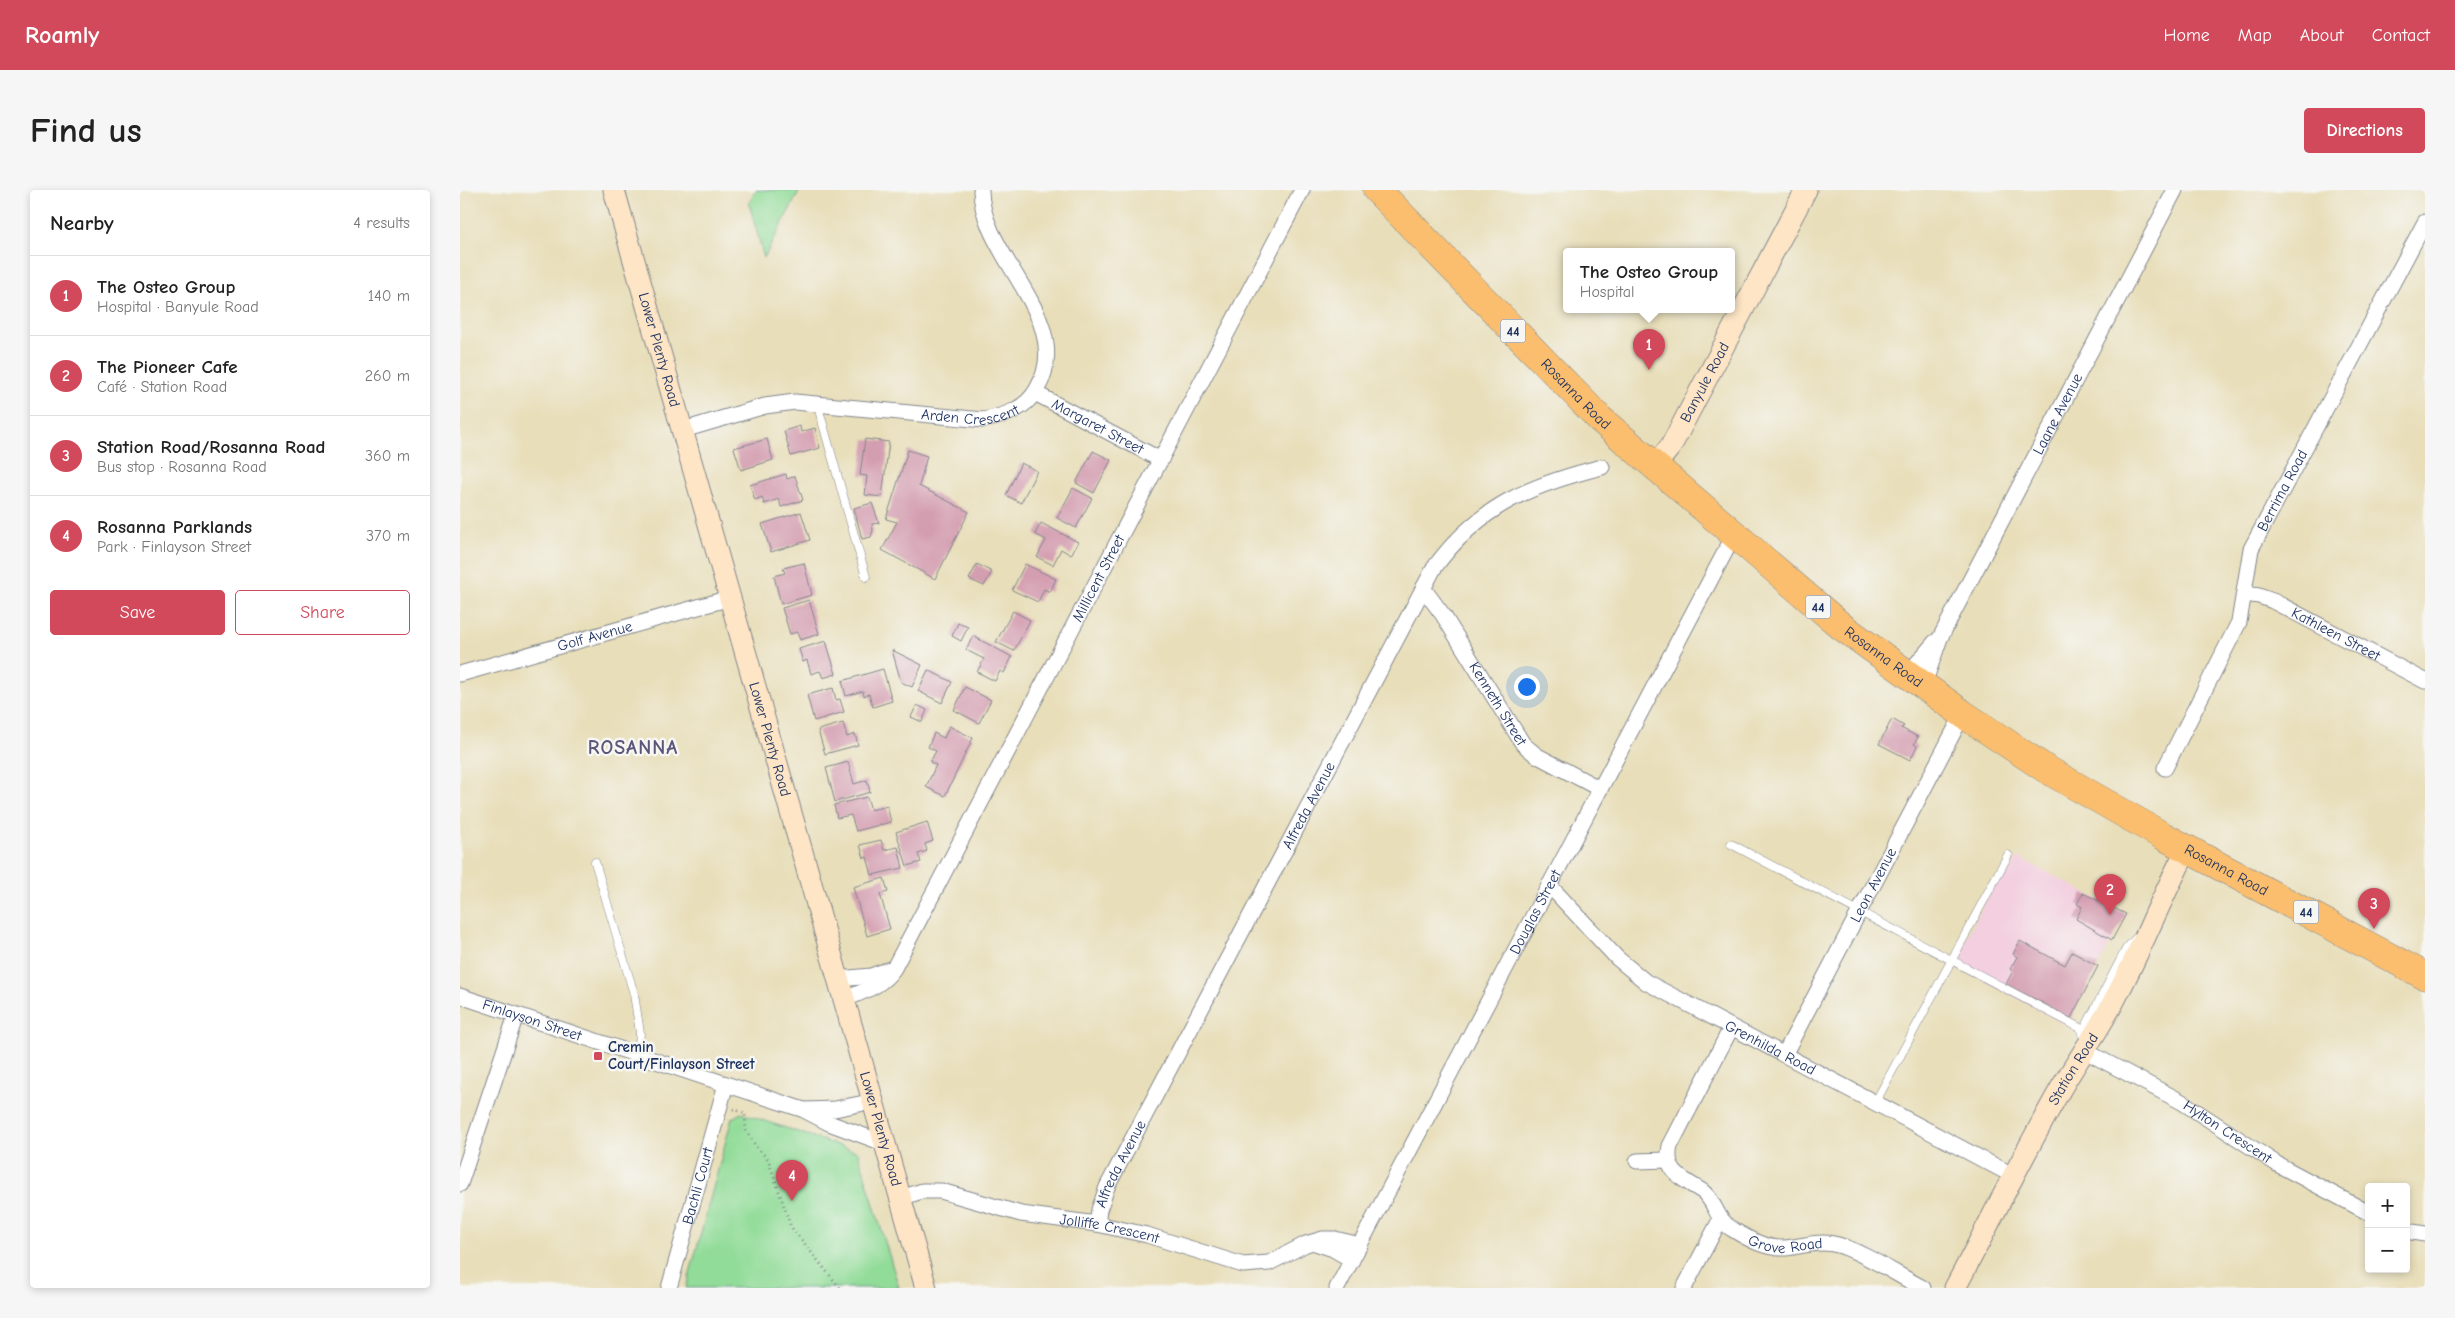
<!DOCTYPE html>
<meta charset="utf-8">
<style>
:root{--surface:#fff;--page:#f6f6f6;--text:#222;--muted:#767676;--line:#e0e0e0;--accent:#d1495b}
body{margin:0;font-family:"Comic Neue",sans-serif;background:var(--page);color:var(--text)}
.controls{position:absolute;right:15px;bottom:15px;display:grid;overflow:hidden;border-radius:5px;box-shadow:0 2px 8px #0003}
.controls button{width:45px;height:45px;display:grid;place-items:center;padding:0;border:0;border-bottom:1px solid var(--line);background:var(--surface);color:var(--text);font:25px sans-serif}
.you{position:absolute;left:1066px;top:496px;width:18px;height:18px;margin:-12px;border:4px solid #fff;border-radius:50%;background:#1a73e8;box-shadow:0 0 0 8px #1a73e833}
.badge{display:grid;place-items:center;width:32px;height:32px;border-radius:50%;background:var(--accent);color:#fff;font-size:16px;font-weight:700}
.pin{position:absolute;translate:-50% -41px;filter:drop-shadow(0 1px 2px #0008)}
.pin::after{content:'';position:absolute;top:26px;width:18px;height:15px;background:inherit;clip-path:polygon(0 0,100% 0,50% 100%)}
.popup{position:absolute;left:1103px;top:58px;width:172px;height:65px;box-sizing:border-box;display:grid;place-content:center;border-radius:5px;background:var(--surface);filter:drop-shadow(0 1px 4px #0005);font-size:16px;white-space:nowrap;color:var(--muted)}
.popup b{font-size:19px;color:var(--text)}
.popup::after{content:'';position:absolute;left:50%;top:100%;margin-left:-10px;border:10px solid transparent;border-top-color:var(--surface)}
.list{margin:0;padding:0;list-style:none}
h2{display:flex;justify-content:space-between;align-items:center;height:65px;margin:0;padding:0 20px;font-size:21px}
h2 small{font-size:16px;font-weight:400;color:var(--muted)}
.list li{display:grid;grid-template-columns:32px 1fr auto;gap:15px;align-items:center;box-sizing:border-box;height:80px;padding:0 20px;border-top:1px solid var(--line)}
.list b{display:block;font-size:19px;white-space:nowrap}
.list p{margin:0;font-size:16px;white-space:nowrap;color:var(--muted)}
.list em{font-size:16px;font-style:normal;color:var(--muted)}
.actions{display:flex;gap:10px;padding:15px 20px}
.actions a{flex:1;padding:11px 0;border:1px solid var(--accent);border-radius:5px;text-align:center;font-size:18px;color:var(--accent)}
.actions .main{background:var(--accent);color:#fff}
.map{position:relative;flex:none;width:1965px;height:1098px;overflow:hidden;border-radius:5px}
header{display:flex;align-items:center;gap:30px;box-sizing:border-box;height:70px;padding:0 25px;background:var(--accent);color:#fff}
header strong{font-size:24px}
nav{display:flex;gap:28px;margin-inline-start:auto;font-size:18px}
.intro{display:flex;align-items:center;justify-content:space-between;box-sizing:border-box;height:120px;padding:0 30px}
h1{margin:0;font-size:35px}
.button{padding:12px 22px;border-radius:5px;background:var(--accent);color:#fff;font-size:18px;font-weight:700}
main{display:flex;gap:30px;padding:0 30px}
aside{flex:1;background:var(--surface);border-radius:5px;box-shadow:0 2px 8px #0003}
.map>svg:first-child{display:block}
</style>
<header>
<strong>Roamly</strong>
<nav><a>Home</a><a>Map</a><a>About</a><a>Contact</a></nav>
</header>
<div class="intro"><h1>Find us</h1><a class="button">Directions</a></div>
<main>
<aside>
<h2>Nearby<small>4 results</small></h2>
<ul class="list">
<li><span class="badge">1</span><div><b>The Osteo Group</b><p>Hospital · Banyule Road</p></div><em>140 m</em></li>
<li><span class="badge">2</span><div><b>The Pioneer Cafe</b><p>Café · Station Road</p></div><em>260 m</em></li>
<li><span class="badge">3</span><div><b>Station Road/Rosanna Road</b><p>Bus stop · Rosanna Road</p></div><em>360 m</em></li>
<li><span class="badge">4</span><div><b>Rosanna Parklands</b><p>Park · Finlayson Street</p></div><em>370 m</em></li>
</ul>
<div class="actions"><a class="main">Save</a><a>Share</a></div>
</aside>
<div class="map">
<svg width="1965" height="1098" viewBox="0 0 1965 1098">
<rect width="100%" height="100%" fill="#f6f6f2"/>
<filter id="ink" filterUnits="userSpaceOnUse"><feTurbulence type="fractalNoise" baseFrequency=".02" numOctaves="2"/><feDisplacementMap in="SourceGraphic" scale="10" xChannelSelector="R" yChannelSelector="G"/><feConvolveMatrix kernelMatrix="1 2 1 2 8 2 1 2 1" color-interpolation-filters="sRGB"/></filter>
<filter id="wash" filterUnits="userSpaceOnUse"><feTurbulence type="fractalNoise" baseFrequency=".0096" numOctaves="4" result="noise"/><feDisplacementMap in="SourceGraphic" scale="20" xChannelSelector="R" yChannelSelector="G"/><feGaussianBlur stdDeviation="1.12" result="paint"/><feColorMatrix in="noise" values="0 0 0 0 0 0 0 0 0 0 0 0 0 0 0 0 0 1.4 0 .05"/><feComposite in="paint" operator="in"/></filter>
<g filter="url(#wash)">
<rect width="100%" height="100%" fill="#e8deb9"/>
<path fill="#f3cfdf" d="M 1558,667 L 1666,724 L 1607,835 L 1493,774 L 1537,689 L 1551,680 Z"/>
<path fill="#91dc98" stroke="#56867b" d="M 296,0 L 340,0 L 304,68 L 289,13 Z
M 281,923 L 398,962 L 439,1098 L 226,1098 L 272,928 Z"/>
<g id="blocks">
<path fill="#d49eb1" d="M 340,236 L 341,242 L 355,238 L 360,258 L 331,266 L 324,241 Z
M 307,249 L 313,270 L 281,280 L 274,258 Z
M 405,249 L 429,252 L 422,307 L 405,305 L 407,286 L 400,285 Z
M 448,260 L 467,266 L 459,296 L 509,322 L 475,389 L 422,360 L 437,332 L 426,329 Z
M 633,261 L 651,270 L 634,303 L 616,293 Z
M 561,273 L 577,281 L 561,313 L 546,305 Z
M 326,284 L 327,289 L 335,286 L 343,310 L 321,317 L 319,309 L 304,314 L 302,307 L 295,310 L 290,295 Z
M 613,298 L 632,308 L 616,338 L 597,328 Z
M 412,313 L 419,333 L 412,334 L 413,340 L 411,347 L 402,349 L 394,318 Z
M 341,322 L 350,350 L 311,362 L 302,334 Z
M 581,333 L 618,352 L 611,365 L 601,359 L 593,375 L 577,367 L 586,350 L 575,344 Z
M 344,373 L 352,405 L 321,414 L 314,386 L 325,383 L 323,378 Z
M 517,374 L 532,382 L 524,396 L 509,389 Z
M 565,374 L 596,389 L 590,402 L 584,399 L 578,412 L 552,400 Z
M 349,410 L 359,444 L 340,450 L 337,442 L 330,444 L 322,418 Z
M 553,421 L 570,430 L 554,461 L 536,452 Z
M 498,433 L 508,437 L 501,451 L 492,446 Z
M 513,446 L 552,467 L 544,483 L 540,481 L 535,491 L 517,482 L 524,469 L 506,460 Z
M 366,451 L 376,484 L 363,488 L 360,481 L 351,484 L 347,470 L 343,472 L 339,459 Z
M 432,460 L 462,475 L 452,497 L 441,492 Z
M 423,479 L 432,511 L 413,517 L 409,504 L 404,506 L 403,501 L 386,506 L 382,491 Z
M 468,480 L 492,492 L 482,513 L 458,501 Z
M 505,497 L 531,510 L 519,533 L 494,520 Z
M 373,498 L 376,510 L 380,509 L 384,522 L 354,531 L 347,505 Z
M 457,515 L 467,520 L 462,532 L 451,527 Z
M 1432,529 L 1444,536 L 1441,538 L 1458,547 L 1454,554 L 1457,556 L 1450,570 L 1419,554 Z
M 383,533 L 387,547 L 395,544 L 398,555 L 365,564 L 358,540 Z
M 489,536 L 513,548 L 485,606 L 466,597 L 476,575 L 470,572 L 476,561 L 468,557 L 474,543 L 484,548 Z
M 388,572 L 394,594 L 407,590 L 410,602 L 375,612 L 366,578 Z
M 407,607 L 411,620 L 427,616 L 431,632 L 396,641 L 391,625 L 377,628 L 374,615 Z
M 467,632 L 473,651 L 465,654 L 467,661 L 458,664 L 461,672 L 447,676 L 436,642 Z
M 421,650 L 424,660 L 438,657 L 443,678 L 412,685 L 407,667 L 404,668 L 400,655 Z
M 424,688 L 428,702 L 420,704 L 430,739 L 407,746 L 393,697 Z
M 1623,703 L 1666,724 L 1652,750 L 1616,729 L 1622,717 L 1617,714 Z
M 1560,751 L 1605,775 L 1612,762 L 1638,776 L 1611,828 L 1546,794 L 1553,781 L 1550,779 L 1557,767 L 1553,764 Z"/>
</g>
</g>
<g filter="url(#ink)">
<use href="#blocks" fill-opacity="0" stroke="#82868c" stroke-width="1"/>
<g fill="none" stroke-linecap="round" stroke-linejoin="round">
<g stroke="#82868c" stroke-width="9">
<path id="lane" d="M 357,213 L 406,387
M 1271,654 L 1624,840
M 135,672 L 174,804 L 180,843 L 178,865
M 1622,844 L 1666,759 L 1676,748
M 1415,913 L 1548,665"/>
</g>
<g stroke="#82868c" stroke-width="17">
<g id="street">
<path id="s1" d="M 575,203 L 701,270"/>
<path id="s2" d="M 223,240 L 305,216 L 335,212 L 523,230 C 545,226 566,219 577,199 C 617,131 521,67 521,0"/>
<path id="s3" d="M 963,398 L 983,425 L 1063,554 L 1076,565 L 1140,599"/>
<path id="s4" d="M 1785,404 L 1799,406 L 1813,411 L 1965,491"/>
<path id="s5" d="M 0,484 L 270,408"/>
<path d="M 1447,485 L 1475,452"/>
<path id="s6" d="M 1463,497 L 1480,448 L 1715,0"/>
<path id="s7" d="M 1705,578 L 1779,432 L 1791,359 L 1965,32"/>
<path id="s8" d="M 1089,695 L 1157,768 L 1186,792 L 1554,986"/>
<path d="M 379,789 L 411,786 L 430,779"/>
<path id="s9" d="M 0,806 L 344,920 L 369,933 L 426,954"/>
<path id="s10" d="M 385,809 C 404,801 422,796 434,778 L 842,0"/>
<path id="s11" d="M 1271,838 L 1210,956 C 1204,983 1223,989 1242,1001 C 1256,1011 1255,1029 1272,1039 C 1288,1049 1306,1059 1325,1058 C 1343,1056 1360,1050 1378,1055 C 1403,1062 1439,1086 1463,1098"/>
<path id="s12" d="M 1625,861 L 1722,912 L 1817,974 L 1909,1023"/>
<path id="s13" d="M 1324,865 L 1503,524"/>
<path d="M 345,920 L 375,919 L 414,911"/>
<path d="M 1177,971 L 1208,970"/>
<path d="M 0,994 L 56,825"/>
<path id="s14" d="M 441,1008 L 462,1001 L 481,1001 L 561,1024 L 637,1034 L 687,1045 L 783,1075 L 809,1073 L 846,1054 L 863,1049 L 875,1049 L 900,1055"/>
<path id="s15" d="M 637,1034 L 639,1020 L 647,997 L 974,378 C 1019,316 1070,295 1142,277"/>
<path d="M 1946,1041 L 1965,1044"/>
<path d="M 855,1053 L 873,1059 L 892,1070"/>
<path id="s16" d="M 209,1098 L 266,894"/>
<path id="s17" d="M 877,1098 L 1274,345"/>
<path d="M 1224,1098 L 1260,1030"/>
</g>
</g>
<g stroke="#82868c" stroke-width="23">
<g id="secondary">
<path id="s18" d="M 154,0 L 466,1098"/>
<path id="s19" d="M 1194,277 L 1211,256 L 1346,0"/>
<path id="s20" d="M 1495,1098 C 1530,1032 1563,965 1600,900 C 1618,869 1638,841 1655,809 C 1681,760 1701,708 1727,659"/>
</g>
</g>
<g stroke="#82868c" stroke-width="29">
<g id="highway">
<path id="s21" d="M 917,0 L 1140,229 L 1381,436 L 1503,524 L 1586,579 L 1703,646 L 1965,786"/>
</g>
</g>
<path stroke="#82868c" stroke-width="3" stroke-dasharray="1 4" stroke-linecap="butt" d="M 273,919 L 285,923 L 286,941 L 296,957 L 308,969 L 331,1037 L 380,1098"/>
<use href="#lane" stroke="#fff" stroke-width="8"/>
<use href="#street" stroke="#fff" stroke-width="15"/>
<use href="#secondary" stroke="#fde5c5" stroke-width="21"/>
<use href="#highway" stroke="#fabe6e" stroke-width="28"/>
</g>
</g>
<rect fill="#d1495b" stroke="#f6f6f2" stroke-width="2" x="133" y="861" width="10" height="10" rx="2.5"/>
<g text-anchor="middle" dominant-baseline="central" stroke-width="5" stroke-linejoin="round" paint-order="stroke">
<g fill="#f6f6f2" stroke="#5d6b8a" stroke-width="1">
<rect x="1040.5" y="129.5" width="25" height="23" rx="4"/>
<rect x="1345.5" y="405.5" width="25" height="23" rx="4"/>
<rect x="1833.5" y="710.5" width="25" height="23" rx="4"/>
</g>
<g font-size="14" font-weight="bold" fill="#1b2f5e">
<text x="1053" y="141">44</text>
<text x="1358" y="417">44</text>
<text x="1846" y="722">44</text>
</g>
<g font-size="15" fill="#1b2f5e" stroke="#f6f6f2">
<text stroke="none"><textPath href="#s18" startOffset="166">Lower Plenty Road</textPath></text>
<text stroke="none"><textPath href="#s19" startOffset="99">Banyule Road</textPath></text>
<text stroke="none"><textPath href="#s21" startOffset="285">Rosanna Road</textPath></text>
<text stroke="none"><textPath href="#s2" startOffset="292">Arden Crescent</textPath></text>
<text stroke="none"><textPath href="#s6" startOffset="305">Laane Avenue</textPath></text>
<text stroke="none"><textPath href="#s1" startOffset="71">Margaret Street</textPath></text>
<text stroke="none"><textPath href="#s7" startOffset="304">Berrima Road</textPath></text>
<text stroke="none"><textPath href="#s10" startOffset="499">Millicent Street</textPath></text>
<text stroke="none"><textPath href="#s4" startOffset="100">Kathleen Street</textPath></text>
<text stroke="none"><textPath href="#s5" startOffset="140">Golf Avenue</textPath></text>
<text stroke="none"><textPath href="#s21" startOffset="690">Rosanna Road</textPath></text>
<text stroke="none"><textPath href="#s3" startOffset="138">Kenneth Street</textPath></text>
<text stroke="none"><textPath href="#s18" startOffset="571">Lower Plenty Road</textPath></text>
<text stroke="none"><textPath href="#s15" startOffset="470">Alfreda Avenue</textPath></text>
<text stroke="none"><textPath href="#s21" startOffset="1094">Rosanna Road</textPath></text>
<text stroke="none"><textPath href="#s13" startOffset="192">Leon Avenue</textPath></text>
<text stroke="none"><textPath href="#s17" startOffset="425">Douglas Street</textPath></text>
<text stroke="none"><textPath href="#s9" startOffset="76">Finlayson Street</textPath></text>
<text stroke="none"><textPath href="#s8" startOffset="278">Grenhilda Road</textPath></text>
<text stroke="none"><textPath href="#s20" startOffset="249">Station Road</textPath></text>
<text stroke="none"><textPath href="#s18" startOffset="976">Lower Plenty Road</textPath></text>
<text stroke="none"><textPath href="#s12" startOffset="164">Hylton Crescent</textPath></text>
<text stroke="none"><textPath href="#s15" startOffset="65">Alfreda Avenue</textPath></text>
<text stroke="none"><textPath href="#s16" startOffset="106">Bachli Court</textPath></text>
<text stroke="none"><textPath href="#s14" startOffset="214">Jolliffe Crescent</textPath></text>
<text stroke="none"><textPath href="#s11" startOffset="300">Grove Road</textPath></text>
</g>
<g font-size="15" font-weight="bold" fill="#1b2f5e" stroke="#f6f6f2" text-anchor="start">
<text x="148" y="857">Cremin<tspan x="148" dy="17">Court/Finlayson Street</tspan></text>
</g>
<g font-size="20" font-weight="bold" letter-spacing="1" fill="#5c567b" stroke="#f6f6f2">
<text x="173" y="557">ROSANNA</text>
</g>
</g>
</svg>
<div class="controls">
<button>+</button>
<button>−</button>
</div>
<div class="you"></div>
<div class="pin badge" style="left:1189px;top:180px">1</div>
<div class="popup"><b>The Osteo Group</b>Hospital</div>
<div class="pin badge" style="left:1650px;top:725px">2</div>
<div class="pin badge" style="left:1914px;top:739px">3</div>
<div class="pin badge" style="left:332px;top:1011px">4</div>
</div>
</main>
